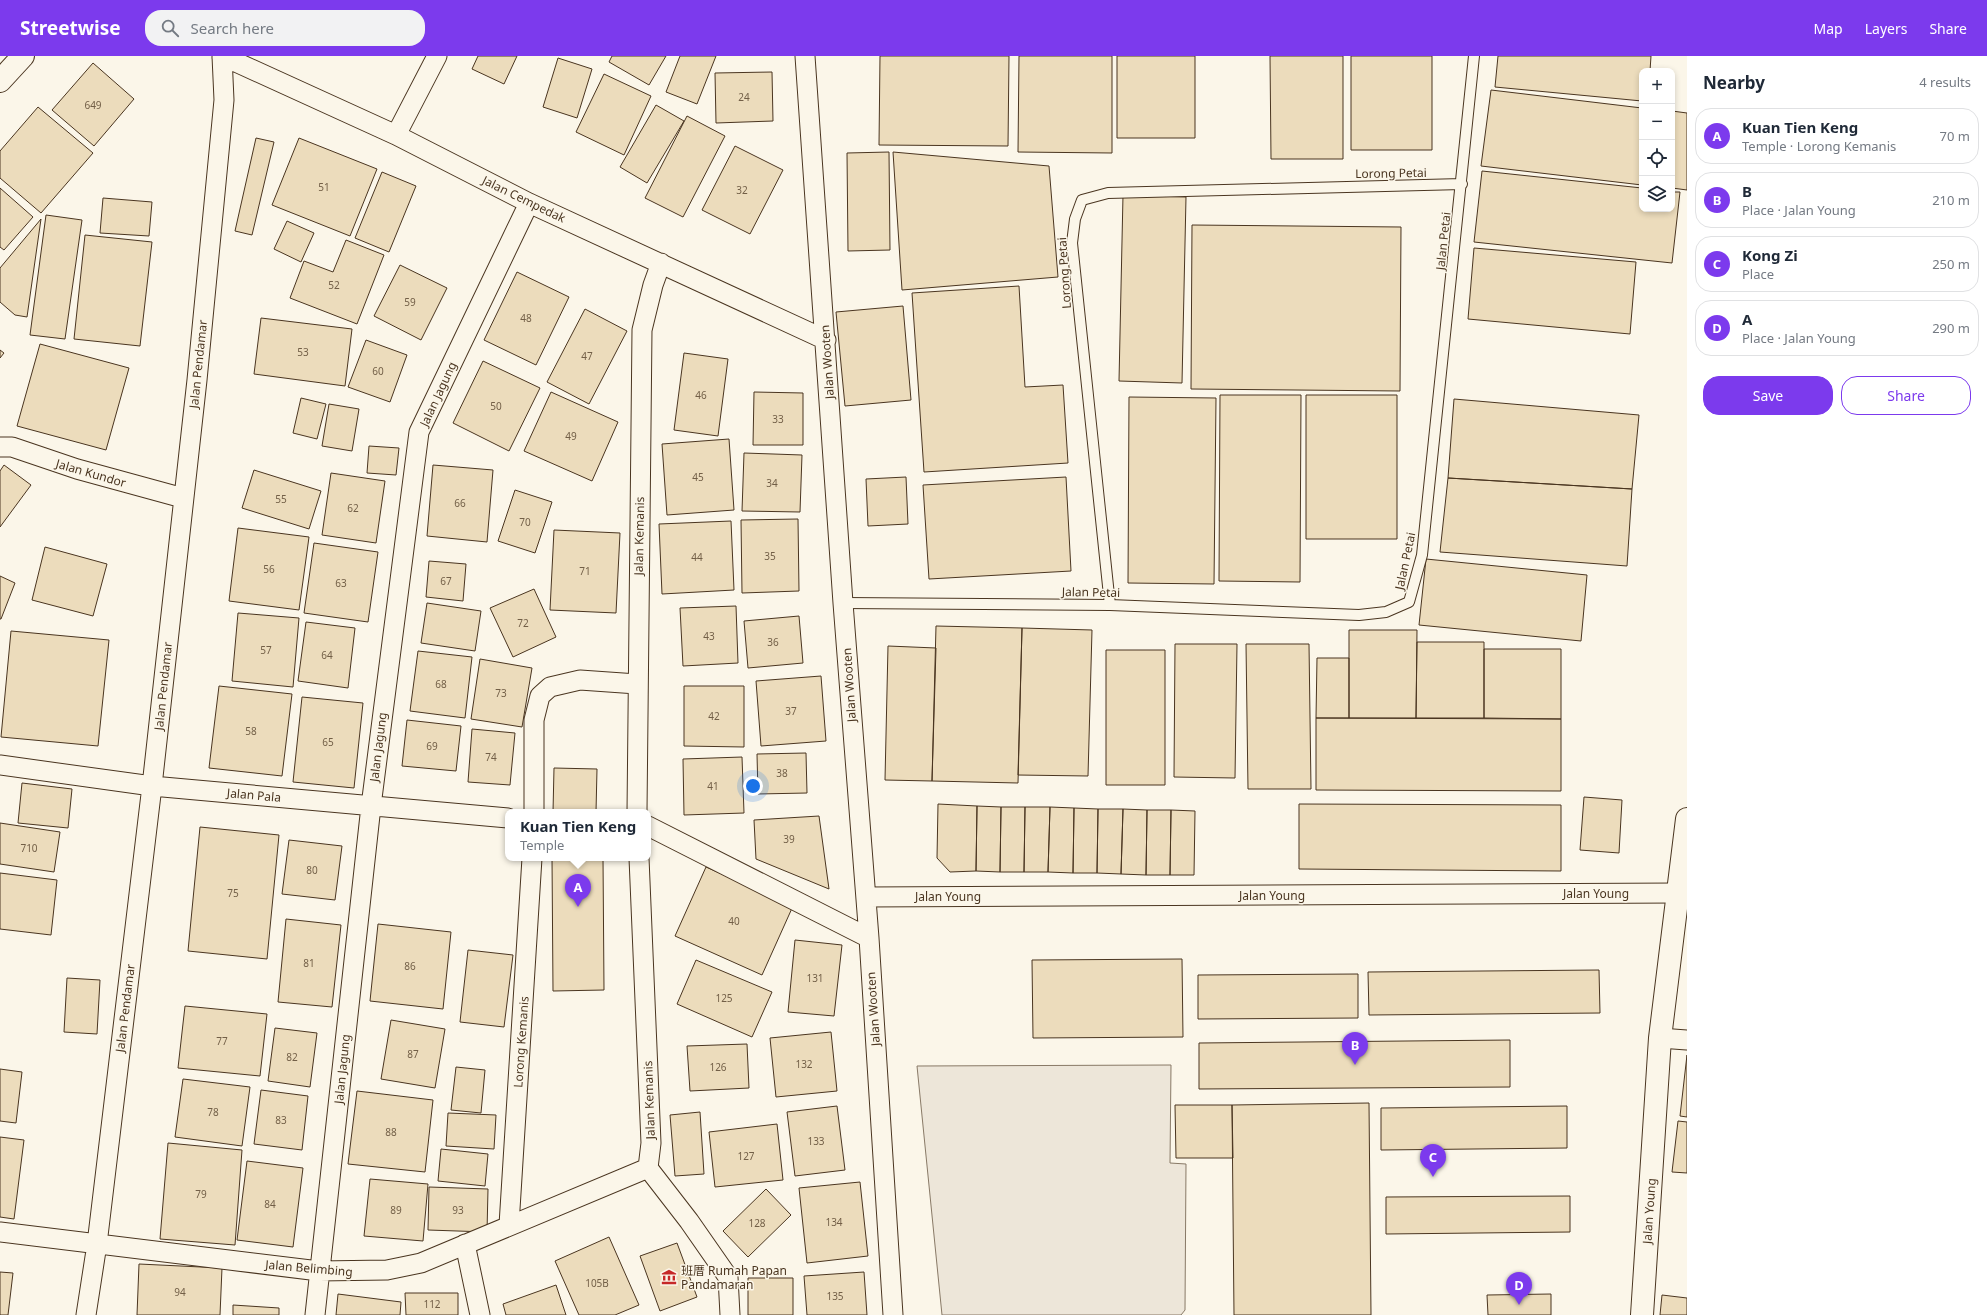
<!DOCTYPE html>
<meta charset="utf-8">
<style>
:root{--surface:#fff;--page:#f2f2f3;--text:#1f2937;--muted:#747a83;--line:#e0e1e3;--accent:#7c3aed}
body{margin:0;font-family:"Noto Sans","Noto Sans SC",sans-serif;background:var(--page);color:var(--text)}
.controls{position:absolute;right:12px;top:12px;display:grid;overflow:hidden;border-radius:8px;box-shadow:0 2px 6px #0003}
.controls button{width:36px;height:36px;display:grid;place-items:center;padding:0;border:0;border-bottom:1px solid var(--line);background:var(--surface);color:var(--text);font:20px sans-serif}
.you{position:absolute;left:753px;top:730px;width:14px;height:14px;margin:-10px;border:3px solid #fff;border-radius:50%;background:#1a73e8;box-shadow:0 0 0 6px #1a73e833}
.badge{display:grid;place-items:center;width:26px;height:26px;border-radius:50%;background:var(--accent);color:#fff;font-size:13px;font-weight:700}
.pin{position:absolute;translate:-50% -33px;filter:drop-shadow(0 1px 2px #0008)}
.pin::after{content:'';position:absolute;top:21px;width:14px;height:12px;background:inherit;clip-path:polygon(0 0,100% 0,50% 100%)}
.popup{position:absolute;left:505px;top:753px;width:146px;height:52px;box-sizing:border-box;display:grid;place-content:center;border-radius:8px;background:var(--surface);filter:drop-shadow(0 1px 3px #0005);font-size:13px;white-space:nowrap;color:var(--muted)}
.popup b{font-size:15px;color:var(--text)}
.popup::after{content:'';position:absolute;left:50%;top:100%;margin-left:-8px;border:8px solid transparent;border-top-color:var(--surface)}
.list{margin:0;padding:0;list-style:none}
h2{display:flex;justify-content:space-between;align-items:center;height:52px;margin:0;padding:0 16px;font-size:17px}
h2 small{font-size:13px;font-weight:400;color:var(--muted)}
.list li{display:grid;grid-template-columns:26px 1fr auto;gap:12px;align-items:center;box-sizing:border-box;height:56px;margin:0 8px 8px;padding:0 8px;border:1px solid var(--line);border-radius:16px}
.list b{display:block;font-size:15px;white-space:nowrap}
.list p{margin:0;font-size:13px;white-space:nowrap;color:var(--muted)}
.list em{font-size:13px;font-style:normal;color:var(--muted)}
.actions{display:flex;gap:8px;padding:12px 16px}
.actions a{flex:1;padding:9px 0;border:1px solid var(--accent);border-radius:16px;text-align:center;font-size:14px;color:var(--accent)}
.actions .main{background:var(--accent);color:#fff}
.icon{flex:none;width:22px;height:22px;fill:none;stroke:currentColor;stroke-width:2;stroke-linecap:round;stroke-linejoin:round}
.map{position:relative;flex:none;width:1687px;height:1259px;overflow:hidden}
header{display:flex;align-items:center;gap:24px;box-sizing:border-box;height:56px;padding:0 20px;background:var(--accent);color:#fff}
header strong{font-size:19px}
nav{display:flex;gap:22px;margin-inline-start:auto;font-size:14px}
.search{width:280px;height:36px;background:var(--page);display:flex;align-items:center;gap:10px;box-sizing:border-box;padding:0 14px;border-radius:16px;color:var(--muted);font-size:15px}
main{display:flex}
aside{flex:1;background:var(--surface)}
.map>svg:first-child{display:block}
</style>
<header>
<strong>Streetwise</strong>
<div class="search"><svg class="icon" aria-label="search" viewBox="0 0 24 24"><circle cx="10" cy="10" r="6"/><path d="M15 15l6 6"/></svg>Search here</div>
<nav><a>Map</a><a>Layers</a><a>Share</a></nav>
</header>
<main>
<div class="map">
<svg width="1687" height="1259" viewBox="0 0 1687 1259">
<rect width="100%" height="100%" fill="#fbf6e9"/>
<path fill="#ede6d9" stroke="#887966" d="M 1171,1009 L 1170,1107 L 1186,1108 L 1185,1254 L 1181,1259 L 942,1259 L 917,1010 Z"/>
<path fill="#ecdcbc" stroke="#4a3520" d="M 478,0 L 517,0 L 504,28 L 472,13 Z
M 612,0 L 666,0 L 649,29 L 609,6 Z
M 680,0 L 716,0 L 697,48 L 666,36 Z
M 880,0 L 1009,0 L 1008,90 L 879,89 Z
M 1019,0 L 1112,0 L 1112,97 L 1018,96 Z
M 1117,0 L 1195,0 L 1195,82 L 1117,82 Z
M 1270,0 L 1343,0 L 1343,103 L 1271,103 Z
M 1351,0 L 1432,0 L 1432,94 L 1351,94 Z
M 1498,0 L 1651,0 L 1650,15 L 1642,15 L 1642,45 L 1495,31 Z
M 558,2 L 592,13 L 577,62 L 543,51 Z
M 93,7 L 134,43 L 94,90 L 52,54 Z
M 772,16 L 773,65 L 716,67 L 715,17 Z
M 604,18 L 651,40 L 624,99 L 576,76 Z
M 1491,34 L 1642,52 L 1642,129 L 1481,110 Z
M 656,49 L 684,65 L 647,127 L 620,111 Z
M 38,51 L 93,97 L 41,157 L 0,122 L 0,95 Z
M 1672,55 L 1687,57 L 1687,134 L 1672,132 Z
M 687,60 L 725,80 L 683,161 L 645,142 Z
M 256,82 L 274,86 L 252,179 L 235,175 Z
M 299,82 L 377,113 L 350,180 L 272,149 Z
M 735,90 L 783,114 L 750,178 L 702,154 Z
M 889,96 L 890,194 L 848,195 L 847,97 Z
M 893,96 L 1049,110 L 1058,221 L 902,234 Z
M 1482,115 L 1642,132 L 1642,153 L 1672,153 L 1672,136 L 1680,136 L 1672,207 L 1474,186 Z
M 382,116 L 416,130 L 389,196 L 355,182 Z
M 0,132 L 33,161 L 4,194 L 0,191 Z
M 1123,139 L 1186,141 L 1182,327 L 1119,325 Z
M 103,142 L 152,146 L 149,180 L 100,177 Z
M 46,159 L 82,164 L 65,283 L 30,279 Z
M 41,163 L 27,261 L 15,259 L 0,246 L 0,212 Z
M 287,165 L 314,177 L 301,206 L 274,193 Z
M 1192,169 L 1401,171 L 1400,335 L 1191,333 Z
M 85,179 L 152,186 L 140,290 L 74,283 Z
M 346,184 L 384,199 L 357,268 L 290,242 L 304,205 L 333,216 Z
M 1474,192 L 1636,206 L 1630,278 L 1468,263 Z
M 400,209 L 447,232 L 421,284 L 374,260 Z
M 517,216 L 569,241 L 536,309 L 484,284 Z
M 1019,230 L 1025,331 L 1063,329 L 1068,407 L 924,416 L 912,237 Z
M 903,250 L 911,344 L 845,350 L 836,256 Z
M 585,253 L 627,275 L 589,348 L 547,326 Z
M 261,262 L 352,273 L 345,330 L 254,318 Z
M 366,284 L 407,299 L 390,346 L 348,331 Z
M 40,288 L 129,312 L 106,394 L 17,370 Z
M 0,294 L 4,297 L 0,302 Z
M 684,297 L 728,303 L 718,380 L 674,374 Z
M 483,305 L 540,332 L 509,395 L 453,367 Z
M 551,336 L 618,366 L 592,425 L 524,395 Z
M 754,336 L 803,337 L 803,389 L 753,389 Z
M 1220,339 L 1301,339 L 1300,526 L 1219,525 Z
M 1306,339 L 1397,339 L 1397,483 L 1306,483 Z
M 1129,341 L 1216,342 L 1214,528 L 1128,527 Z
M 301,342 L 326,348 L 317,383 L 293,377 Z
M 1454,343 L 1639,359 L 1632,433 L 1448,422 Z
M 329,348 L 359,353 L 352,395 L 322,390 Z
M 729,383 L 734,454 L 667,459 L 662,388 Z
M 369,390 L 399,392 L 396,419 L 367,417 Z
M 744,397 L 802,399 L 800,456 L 742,455 Z
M 4,409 L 31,429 L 0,471 L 0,415 Z
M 433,409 L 493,414 L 487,486 L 427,480 Z
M 254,414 L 321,435 L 309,473 L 242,452 Z
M 331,417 L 385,425 L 376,487 L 322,479 Z
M 906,421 L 908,468 L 868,470 L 866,423 Z
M 1066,421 L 1071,515 L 929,523 L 923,429 Z
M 1448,422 L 1632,433 L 1627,510 L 1440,496 Z
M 515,434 L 552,446 L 535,497 L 498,485 Z
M 798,463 L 799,535 L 742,537 L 741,464 Z
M 731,465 L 734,534 L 662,538 L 659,468 Z
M 238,472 L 309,481 L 299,554 L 229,545 Z
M 554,474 L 620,477 L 616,557 L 550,554 Z
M 314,487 L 378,496 L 368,566 L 304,557 Z
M 45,491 L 107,508 L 93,560 L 32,544 Z
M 1426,503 L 1587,519 L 1581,585 L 1419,569 Z
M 429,505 L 466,508 L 463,545 L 426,541 Z
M 0,520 L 15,527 L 1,563 L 0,563 Z
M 534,533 L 556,581 L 513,601 L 490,552 Z
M 427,547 L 481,555 L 475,595 L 421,587 Z
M 736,550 L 738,607 L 683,610 L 680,552 Z
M 238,557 L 299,562 L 293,631 L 232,625 Z
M 799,560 L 803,607 L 748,612 L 744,565 Z
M 306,566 L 355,572 L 348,632 L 298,625 Z
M 936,570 L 1022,572 L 1018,727 L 932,725 Z
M 1022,572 L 1092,574 L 1088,720 L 1018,719 Z
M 1349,574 L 1417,574 L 1416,662 L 1349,662 Z
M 11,575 L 109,584 L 98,690 L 1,681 Z
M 1417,586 L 1484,586 L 1484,662 L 1416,662 Z
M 1175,588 L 1237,588 L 1235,722 L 1174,721 Z
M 1246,588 L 1309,588 L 1311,733 L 1248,733 Z
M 888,590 L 936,592 L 932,725 L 885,724 Z
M 1484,593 L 1561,593 L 1561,663 L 1484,662 Z
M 1106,594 L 1165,594 L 1165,729 L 1106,729 Z
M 418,595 L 472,601 L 465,662 L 410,655 Z
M 1317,602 L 1349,602 L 1349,662 L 1316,662 Z
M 480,603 L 532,612 L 522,671 L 471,663 Z
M 821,620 L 826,685 L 761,690 L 756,625 Z
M 219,630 L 292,638 L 282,720 L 209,712 Z
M 684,630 L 744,630 L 744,691 L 684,690 Z
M 302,641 L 363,647 L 354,732 L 293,726 Z
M 1316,662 L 1561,663 L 1561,735 L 1316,734 Z
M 407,664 L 461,670 L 456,715 L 402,710 Z
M 472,673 L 515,677 L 510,729 L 468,726 Z
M 806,697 L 807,737 L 758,738 L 757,698 Z
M 742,701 L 744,757 L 684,759 L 683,703 Z
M 554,712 L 597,713 L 596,756 L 553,756 Z
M 22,727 L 72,733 L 68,772 L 18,767 Z
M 1584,741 L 1622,744 L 1619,797 L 1580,794 Z
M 938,748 L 977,750 L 976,815 L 950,816 L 937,802 Z
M 1299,748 L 1561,749 L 1561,815 L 1299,813 Z
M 977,750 L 1001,751 L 1000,816 L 976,815 Z
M 1001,751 L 1025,751 L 1024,816 L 1000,816 Z
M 1025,751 L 1050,751 L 1048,816 L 1024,816 Z
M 1050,751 L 1074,752 L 1073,817 L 1048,816 Z
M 1074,752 L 1098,753 L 1097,817 L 1073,817 Z
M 1098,753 L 1123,753 L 1121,818 L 1097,817 Z
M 1123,753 L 1147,754 L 1146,819 L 1121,818 Z
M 1147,754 L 1171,754 L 1170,819 L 1146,819 Z
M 1171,754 L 1195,755 L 1194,819 L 1170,819 Z
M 819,760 L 829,833 L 756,803 L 754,764 Z
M 0,767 L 60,776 L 54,816 L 0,808 Z
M 200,771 L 279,779 L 267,903 L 188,895 Z
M 289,784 L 342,790 L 335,844 L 282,838 Z
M 552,802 L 603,802 L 604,934 L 553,935 Z
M 706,811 L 793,850 L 762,919 L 675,880 Z
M 0,817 L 57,824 L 51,879 L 0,873 Z
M 286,863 L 341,869 L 332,951 L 278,946 Z
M 378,868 L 451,876 L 443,953 L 370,945 Z
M 795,884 L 842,889 L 834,960 L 788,956 Z
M 468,894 L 513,899 L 504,971 L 460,966 Z
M 1182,903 L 1183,981 L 1033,982 L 1032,904 Z
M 696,904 L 772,936 L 752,981 L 677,948 Z
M 1599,914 L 1600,957 L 1369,959 L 1368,916 Z
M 1358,918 L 1358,962 L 1198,963 L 1198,919 Z
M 67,922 L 100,924 L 97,978 L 64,976 Z
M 185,950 L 267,958 L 260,1020 L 178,1012 Z
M 391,964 L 445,973 L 435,1032 L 381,1023 Z
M 275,972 L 317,977 L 310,1031 L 268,1025 Z
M 831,976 L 837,1035 L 776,1041 L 770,982 Z
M 1510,984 L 1510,1031 L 1199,1033 L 1199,987 Z
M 747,988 L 749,1032 L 690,1035 L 687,990 Z
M 1687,999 L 1687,1061 L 1680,1060 Z
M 456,1011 L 485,1014 L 481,1057 L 451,1054 Z
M 0,1013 L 22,1016 L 16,1067 L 0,1065 Z
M 183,1023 L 250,1031 L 242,1090 L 175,1081 Z
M 261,1034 L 308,1040 L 302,1094 L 254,1088 Z
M 357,1035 L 433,1044 L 425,1116 L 348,1108 Z
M 1369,1047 L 1371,1259 L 1234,1259 L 1232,1049 Z
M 1175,1049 L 1232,1049 L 1233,1102 L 1176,1102 Z
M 837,1050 L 845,1114 L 795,1120 L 787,1056 Z
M 1567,1050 L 1567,1092 L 1381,1094 L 1381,1052 Z
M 700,1056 L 704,1118 L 675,1120 L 670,1059 Z
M 448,1057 L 496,1059 L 494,1093 L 446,1090 Z
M 1678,1065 L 1687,1066 L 1687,1117 L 1672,1116 Z
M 777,1068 L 783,1124 L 715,1131 L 709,1076 Z
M 0,1081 L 24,1084 L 14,1163 L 0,1161 Z
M 168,1087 L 242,1094 L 235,1189 L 160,1183 Z
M 441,1093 L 488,1098 L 485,1130 L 438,1125 Z
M 247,1105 L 303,1112 L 293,1191 L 237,1184 Z
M 370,1123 L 428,1128 L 423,1185 L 364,1180 Z
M 860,1126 L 868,1200 L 807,1207 L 799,1132 Z
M 429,1131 L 488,1133 L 487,1176 L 428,1174 Z
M 766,1133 L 791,1159 L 748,1201 L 723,1175 Z
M 1570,1140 L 1570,1176 L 1386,1178 L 1386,1141 Z
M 609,1181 L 639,1249 L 615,1259 L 579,1259 L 555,1205 Z
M 677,1187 L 697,1241 L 660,1255 L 640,1200 Z
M 139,1208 L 222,1212 L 220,1259 L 137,1259 Z
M 0,1216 L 13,1217 L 8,1259 L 0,1259 Z
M 864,1216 L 867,1259 L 807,1259 L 804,1220 Z
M 748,1222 L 793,1222 L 793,1259 L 748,1259 Z
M 556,1229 L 566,1259 L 506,1259 L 503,1248 Z
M 405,1237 L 458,1237 L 458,1259 L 406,1259 Z
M 338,1238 L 401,1246 L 400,1259 L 336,1259 Z
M 1551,1238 L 1551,1259 L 1488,1259 L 1487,1239 Z
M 1662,1239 L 1687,1242 L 1687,1259 L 1660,1259 Z
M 233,1249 L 279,1252 L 279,1259 L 233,1259 Z"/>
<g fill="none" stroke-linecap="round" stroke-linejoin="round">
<g stroke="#4a3520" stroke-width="12">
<path id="service" d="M 843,547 L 1110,549 L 1359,559 L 1386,556 L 1409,546 L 1422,499 L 1474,0
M 1110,549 L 1072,187 L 1075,163 L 1082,144 L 1108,137 L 1462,128"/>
</g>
<g stroke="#4a3520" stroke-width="21">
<path id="minor" d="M 805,0 L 843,547 L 869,882 L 893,1259
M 222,2 L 238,7 L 396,79 L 529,147 L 826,284
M 396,79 L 437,0
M 0,391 L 12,391 L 77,413 L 183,442
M 0,709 L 152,730 L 508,762
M 534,756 L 534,664 L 540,640 L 550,631 L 580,624 L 637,628
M 637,756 L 642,274 L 653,229 L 661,207
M 648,770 L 869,882
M 639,802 L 651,1087 L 648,1112 L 689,1165 L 728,1221 L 730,1259
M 866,841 L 1678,837
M 1660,982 L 1687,984
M 509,1169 L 532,802
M 0,1176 L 319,1215 L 387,1214 L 421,1207 L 648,1112
M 465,1188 L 480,1259
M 86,1259 L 97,1188 L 152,730 L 197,324 L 224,44 L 222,0
M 315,1259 L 371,750 L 419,376 L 529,147"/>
</g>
<g stroke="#4a3520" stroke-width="24">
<path id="tertiary" d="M 0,25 L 23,0"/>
</g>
<g stroke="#4a3520" stroke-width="24">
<path id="secondary" d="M 1642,1259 L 1660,982 L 1687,763"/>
</g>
<use href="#service" stroke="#fbf6e9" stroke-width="10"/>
<use href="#minor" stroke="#fbf6e9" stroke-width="19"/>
<use href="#tertiary" stroke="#fbf6e9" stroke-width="22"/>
<use href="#secondary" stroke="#fbf6e9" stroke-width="22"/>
</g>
<defs>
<g id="museum-bare" transform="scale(1.2)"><path d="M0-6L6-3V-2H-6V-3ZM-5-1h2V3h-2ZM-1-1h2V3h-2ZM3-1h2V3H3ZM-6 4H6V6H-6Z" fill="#c62828" stroke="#fbf6e9" stroke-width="2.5" paint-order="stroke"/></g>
</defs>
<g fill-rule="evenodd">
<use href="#museum-bare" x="669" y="1221"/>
</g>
<g text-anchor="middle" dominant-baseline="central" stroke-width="3" stroke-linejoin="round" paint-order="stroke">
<g font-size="10" fill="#725f47">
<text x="744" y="41">24</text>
<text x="93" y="49">649</text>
<text x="324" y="131">51</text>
<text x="742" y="134">32</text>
<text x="334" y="229">52</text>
<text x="410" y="246">59</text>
<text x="526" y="262">48</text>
<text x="303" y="296">53</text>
<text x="587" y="300">47</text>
<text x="378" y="315">60</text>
<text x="701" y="339">46</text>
<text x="496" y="350">50</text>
<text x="778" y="363">33</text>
<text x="571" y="380">49</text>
<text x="698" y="421">45</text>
<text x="772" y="427">34</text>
<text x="281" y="443">55</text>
<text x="460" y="447">66</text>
<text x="353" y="452">62</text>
<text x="525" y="466">70</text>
<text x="770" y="500">35</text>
<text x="697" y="501">44</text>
<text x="269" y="513">56</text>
<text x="585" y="515">71</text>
<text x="446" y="525">67</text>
<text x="341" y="527">63</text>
<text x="523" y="567">72</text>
<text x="709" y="580">43</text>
<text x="773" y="586">36</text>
<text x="266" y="594">57</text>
<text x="327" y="599">64</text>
<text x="441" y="628">68</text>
<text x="501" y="637">73</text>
<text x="791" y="655">37</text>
<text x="714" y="660">42</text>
<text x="251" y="675">58</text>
<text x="328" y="686">65</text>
<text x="432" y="690">69</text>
<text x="491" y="701">74</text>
<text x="782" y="717">38</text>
<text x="713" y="730">41</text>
<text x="789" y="783">39</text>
<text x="29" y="792">710</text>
<text x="312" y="814">80</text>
<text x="233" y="837">75</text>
<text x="734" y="865">40</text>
<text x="309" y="907">81</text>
<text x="410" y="910">86</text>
<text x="815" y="922">131</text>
<text x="724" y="942">125</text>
<text x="222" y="985">77</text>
<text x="413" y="998">87</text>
<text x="292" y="1001">82</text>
<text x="804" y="1008">132</text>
<text x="718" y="1011">126</text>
<text x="213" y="1056">78</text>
<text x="281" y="1064">83</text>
<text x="391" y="1076">88</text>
<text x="816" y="1085">133</text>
<text x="746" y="1100">127</text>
<text x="201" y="1138">79</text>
<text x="270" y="1148">84</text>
<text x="396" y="1154">89</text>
<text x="458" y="1154">93</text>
<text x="834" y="1166">134</text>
<text x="757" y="1167">128</text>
<text x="597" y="1227">105B</text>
<text x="180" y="1236">94</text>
<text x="835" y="1240">135</text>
<text x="432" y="1248">112</text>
</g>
<g font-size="12" fill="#4a3520" stroke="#fbf6e9">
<text transform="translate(1391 117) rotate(-1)">Lorong Petai</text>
<text transform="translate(524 143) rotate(26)">Jalan Cempedak</text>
<text transform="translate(1443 185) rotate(-84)">Jalan Petai</text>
<text transform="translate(1064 217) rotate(-94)">Lorong Petai</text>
<text transform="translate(827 306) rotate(-94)">Jalan Wooten</text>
<text transform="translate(198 308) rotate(-84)">Jalan Pendamar</text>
<text transform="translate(438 338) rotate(-65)">Jalan Jagung</text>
<text transform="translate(91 417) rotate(16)">Jalan Kundor</text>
<text transform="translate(639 480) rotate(-89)">Jalan Kemanis</text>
<text transform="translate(1405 505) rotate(-78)">Jalan Petai</text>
<text transform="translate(1091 536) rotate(1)">Jalan Petai</text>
<text transform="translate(849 629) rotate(-94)">Jalan Wooten</text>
<text transform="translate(163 630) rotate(-84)">Jalan Pendamar</text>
<text transform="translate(378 691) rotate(-83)">Jalan Jagung</text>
<text transform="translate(254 739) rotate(5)">Jalan Pala</text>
<text x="1596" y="837">Jalan Young</text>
<text x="1272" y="839">Jalan Young</text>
<text x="948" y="840">Jalan Young</text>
<text transform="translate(125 952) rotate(-83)">Jalan Pendamar</text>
<text transform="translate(873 953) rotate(-94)">Jalan Wooten</text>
<text transform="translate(521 986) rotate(-86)">Lorong Kemanis</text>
<text transform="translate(342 1013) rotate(-84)">Jalan Jagung</text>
<text transform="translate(649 1044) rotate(-92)">Jalan Kemanis</text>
<text transform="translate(1649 1155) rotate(-86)">Jalan Young</text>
<text transform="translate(309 1212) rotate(5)">Jalan Belimbing</text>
</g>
<g font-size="12" fill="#4a3520" stroke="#fbf6e9" text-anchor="start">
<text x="681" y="1214">班厝 Rumah Papan<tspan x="681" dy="14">Pandamaran</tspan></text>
</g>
</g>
</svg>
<div class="controls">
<button>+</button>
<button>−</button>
<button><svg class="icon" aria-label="locate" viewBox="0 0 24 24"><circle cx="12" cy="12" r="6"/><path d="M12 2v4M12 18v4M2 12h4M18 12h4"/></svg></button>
<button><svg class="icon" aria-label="layers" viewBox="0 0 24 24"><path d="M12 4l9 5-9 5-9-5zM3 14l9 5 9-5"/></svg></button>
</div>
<div class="you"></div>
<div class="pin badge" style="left:578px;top:851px">A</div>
<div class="popup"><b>Kuan Tien Keng</b>Temple</div>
<div class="pin badge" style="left:1355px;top:1009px">B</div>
<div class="pin badge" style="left:1433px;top:1121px">C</div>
<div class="pin badge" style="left:1519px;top:1249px">D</div>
</div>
<aside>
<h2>Nearby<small>4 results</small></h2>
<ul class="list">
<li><span class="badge">A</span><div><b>Kuan Tien Keng</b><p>Temple · Lorong Kemanis</p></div><em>70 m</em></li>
<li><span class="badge">B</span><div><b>B</b><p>Place · Jalan Young</p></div><em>210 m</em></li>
<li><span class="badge">C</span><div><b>Kong Zi</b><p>Place</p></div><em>250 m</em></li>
<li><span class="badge">D</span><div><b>A</b><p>Place · Jalan Young</p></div><em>290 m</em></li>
</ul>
<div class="actions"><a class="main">Save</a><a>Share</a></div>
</aside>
</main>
